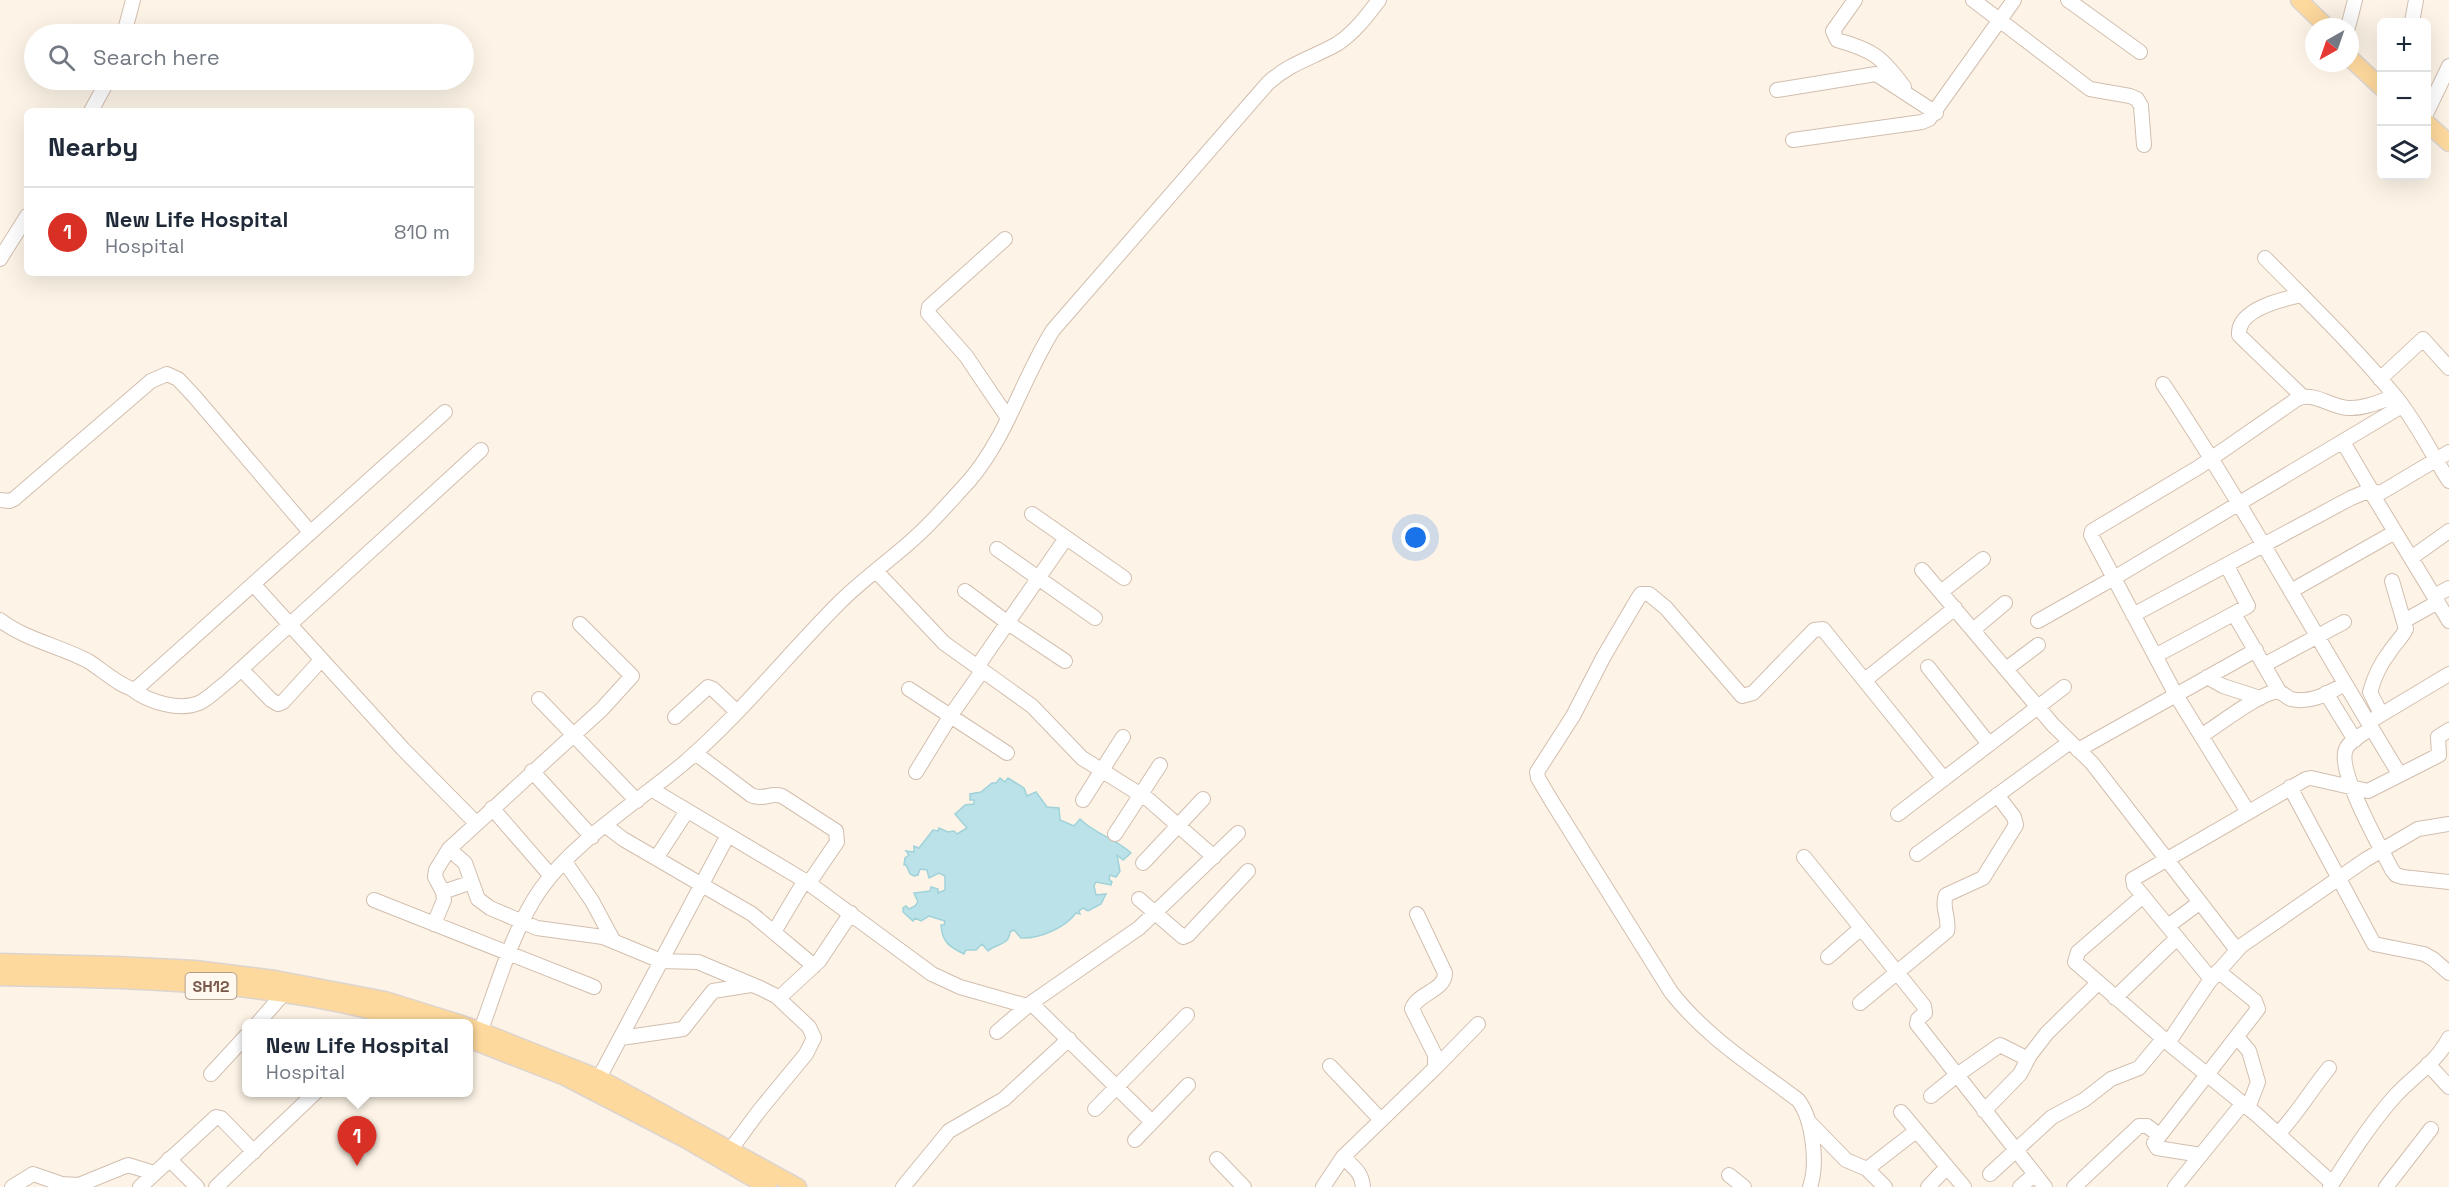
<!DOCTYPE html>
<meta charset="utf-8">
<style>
:root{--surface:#fff;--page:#f2f2f3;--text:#1f2937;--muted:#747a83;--line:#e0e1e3;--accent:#d93025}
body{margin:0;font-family:"Space Grotesk",sans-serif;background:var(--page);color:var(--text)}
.controls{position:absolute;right:18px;top:18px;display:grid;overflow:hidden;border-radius:9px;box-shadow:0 6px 24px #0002}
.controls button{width:54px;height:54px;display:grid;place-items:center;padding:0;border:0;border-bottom:2px solid var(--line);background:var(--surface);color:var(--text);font:30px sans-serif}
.compass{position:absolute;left:2305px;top:18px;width:54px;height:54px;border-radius:50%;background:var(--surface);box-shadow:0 6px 24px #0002;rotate:220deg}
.you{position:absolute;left:1416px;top:538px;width:21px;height:21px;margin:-15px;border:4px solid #fff;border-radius:50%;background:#1a73e8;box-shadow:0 0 0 9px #1a73e833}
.badge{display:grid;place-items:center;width:39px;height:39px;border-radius:50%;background:var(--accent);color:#fff;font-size:20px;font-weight:700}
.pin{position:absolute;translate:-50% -50px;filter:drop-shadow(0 2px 3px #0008)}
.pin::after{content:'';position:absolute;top:32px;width:21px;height:18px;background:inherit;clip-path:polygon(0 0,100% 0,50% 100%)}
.popup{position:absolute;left:242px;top:1019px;width:231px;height:78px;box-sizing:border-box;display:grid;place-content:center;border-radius:9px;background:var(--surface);filter:drop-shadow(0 2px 4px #0005);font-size:20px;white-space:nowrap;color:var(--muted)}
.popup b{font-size:22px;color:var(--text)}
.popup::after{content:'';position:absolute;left:50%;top:100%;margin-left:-12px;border:12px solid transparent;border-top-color:var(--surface)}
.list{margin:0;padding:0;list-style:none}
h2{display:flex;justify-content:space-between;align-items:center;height:78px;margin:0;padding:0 24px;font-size:26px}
h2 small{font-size:20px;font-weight:400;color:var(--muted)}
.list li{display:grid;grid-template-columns:39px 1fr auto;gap:18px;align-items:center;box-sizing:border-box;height:90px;padding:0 24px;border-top:2px solid var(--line)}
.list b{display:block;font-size:22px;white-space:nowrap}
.list p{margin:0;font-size:20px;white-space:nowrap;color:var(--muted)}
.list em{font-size:20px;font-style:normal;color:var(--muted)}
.icon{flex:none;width:33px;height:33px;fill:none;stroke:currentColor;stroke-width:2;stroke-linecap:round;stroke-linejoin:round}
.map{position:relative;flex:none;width:2449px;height:1187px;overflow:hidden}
.search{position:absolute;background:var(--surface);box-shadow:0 6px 24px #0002;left:24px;top:24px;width:450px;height:66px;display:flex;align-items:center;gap:15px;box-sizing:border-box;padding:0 21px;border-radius:33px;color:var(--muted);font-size:22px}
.panel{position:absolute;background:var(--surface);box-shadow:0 6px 24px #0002;left:24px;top:108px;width:450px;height:168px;border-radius:9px}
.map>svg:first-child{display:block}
</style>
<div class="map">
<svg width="2449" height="1187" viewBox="0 0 2449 1187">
<rect width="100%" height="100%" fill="#fdf4e7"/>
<path fill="#bae2e8" stroke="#a0d2da" stroke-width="1.5" d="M 1000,778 L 1005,782 L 1008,778 L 1024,788 L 1027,796 L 1036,792 L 1047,807 L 1059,808 L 1060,820 L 1074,826 L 1080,819 C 1095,834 1116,839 1131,853 L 1123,860 L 1117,855 L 1120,871 L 1116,877 L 1110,875 L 1109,879 L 1112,882 L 1111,885 L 1096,882 L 1094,886 L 1096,895 L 1106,894 L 1101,904 L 1088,911 L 1083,908 L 1079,911 L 1080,914 L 1076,913 C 1065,928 1039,939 1021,938 L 1014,930 L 1010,932 C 1009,946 996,943 988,951 L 982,944 L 976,950 L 966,950 L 964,954 C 950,947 942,943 941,925 L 944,925 L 945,921 L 929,916 L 921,921 L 915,918 L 913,921 L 903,912 L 903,908 L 906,906 L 909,909 L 915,906 L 918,902 L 914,893 L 930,891 L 931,887 L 938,889 L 938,893 L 945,890 L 945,876 L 939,873 L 929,878 L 927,870 L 920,869 L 918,875 L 914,876 L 910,874 L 906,865 L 904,865 L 905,858 L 909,855 L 906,851 L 914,852 L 914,846 L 919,848 L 933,830 L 938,831 L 939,828 L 948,832 L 954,831 L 957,834 L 967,828 L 955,814 L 965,805 L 974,804 L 974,800 L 970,800 L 970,794 L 981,792 L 992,783 L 996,783 Z"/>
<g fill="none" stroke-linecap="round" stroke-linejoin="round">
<g stroke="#d2beae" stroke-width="16">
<path id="minor" d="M 1855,0 L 1833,31 L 1837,40 C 1873,50 1882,57 1904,87
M 1973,0 L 2090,89 L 2130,96 L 2137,99 L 2141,106 L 2144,145
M 2068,0 L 2140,52
M 2412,22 L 2416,0
M 2348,27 L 2355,0
M 124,34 L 133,0
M 1777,90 L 1876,74 L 1936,113
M 91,111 L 108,80
M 2426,114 L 2449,66
M 1793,140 L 1922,122 L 1929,119 L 2014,0
M 1005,239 L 929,307 L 928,313 L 966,356 L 1008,418
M 2265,258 C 2309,303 2355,347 2395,396 C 2416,421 2431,453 2449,481
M 0,259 L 27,216
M 2380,379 L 2423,339 L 2449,368
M 2163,384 C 2248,511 2320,645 2400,775
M 2302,396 L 2239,335 C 2237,309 2283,299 2302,295
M 2343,442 L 2373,493
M 2371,492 L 2449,621
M 0,500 L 9,501 L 14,499 L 151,381 L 167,374 L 178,379 L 194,396 L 310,532
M 1032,514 L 1124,578
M 997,549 L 1095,618
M 2411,558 L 2449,531
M 1922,570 L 2053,725 L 2092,763 L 2237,950
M 876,571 L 944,643 L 1032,706 L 1082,758 L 1149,800 L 1214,857
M 253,584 L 403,749 L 476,823
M 965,591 L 1008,623 L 1065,661
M 2291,591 L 2395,532
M 1941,592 L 1983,559
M 2434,596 L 2449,588
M 2234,614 L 2279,691
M 2133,615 L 2351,498 L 2363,493 L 2382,492 L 2449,452
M 0,620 C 26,640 60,646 88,661 C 100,668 124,690 136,689 L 445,412
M 2038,621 L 2114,578 L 2402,406
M 2404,621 L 2438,602
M 1973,630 L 2005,603
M 2155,656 L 2248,606 L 2227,566
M 2264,665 L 2344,622
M 977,667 L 1066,538
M 1928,667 L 1989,744
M 241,669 L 271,700 L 278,704 L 283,702 L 321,660
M 2006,669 L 2038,645
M 2207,677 L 2223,686 L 2260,698
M 1865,680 L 1955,608
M 132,689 C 148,702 181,712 201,702 C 210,697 219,688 228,681 L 481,450
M 909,689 L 1007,753
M 2326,693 L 2355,740
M 539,699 L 637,801
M 2381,714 L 2370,692 C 2374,678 2380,664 2389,653 C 2394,644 2402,638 2406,629 L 2392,581
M 675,717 L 708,687 L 713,689 L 736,711
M 2374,719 L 2449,674
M 2371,728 C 2364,734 2350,740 2346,749 C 2336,771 2381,848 2392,870 L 2396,875 L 2403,877 L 2449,882
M 2201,736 C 2220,724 2254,697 2274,692 C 2282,690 2285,697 2291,699 C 2311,704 2328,693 2345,684
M 2078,750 L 2256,650
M 695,753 L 751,795 C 762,801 771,792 782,796 L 836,831 L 837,842 L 809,883
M 532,771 L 592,837
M 916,772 L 951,715 L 982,671
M 2290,787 L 2374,944 L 2424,954 L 2433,959 L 2449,973
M 651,789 L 807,882 L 932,974 L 960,987 L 1027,1006
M 1083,800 L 1123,737
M 492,808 L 551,876
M 2248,812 L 2176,695 L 2091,535 L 2092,531 L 2199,467 L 2297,399 C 2314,391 2330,407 2348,408 C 2364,409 2381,401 2395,396
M 1898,814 L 2064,687
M 606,826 L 623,839 L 752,914 L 814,966
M 1115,834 L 1160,765
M 449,849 L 465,863 L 478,899 L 490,908 L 537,928 L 603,937 L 661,961 L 698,962 L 760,988 L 776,996 L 809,1027 L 814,1038 L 806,1054 L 759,1111 L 731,1149
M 1917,854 L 2070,742
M 657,857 L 687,811
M 1804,857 L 1924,1006 L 1925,1013 L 1918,1019 L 1917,1024 L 2045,1187
M 565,862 L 592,901 L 613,940
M 1143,863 L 1203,799
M 443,892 L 472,882
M 2143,896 L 2078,952 L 2075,962 L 2173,1047 L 2257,1115 L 2332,1183
M 1139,899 L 1183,937 L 1188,935 L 1248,871
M 374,900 L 594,987
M 434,924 L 444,900 L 443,892 L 435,877 L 436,870 L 449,849 L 602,709 L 632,676 L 580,624
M 2168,926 L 2199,903
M 774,932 L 805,880
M 1828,957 L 1861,928
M 2211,979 L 2134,885 L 2133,879 L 2306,779 L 2311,778 L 2368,791 L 2439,755 L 2438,737 L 2449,730
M 779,998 L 819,961 L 851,913
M 2115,998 L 2177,938
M 1031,1003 L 1152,1122
M 1860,1003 L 1947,931 C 1950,919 1941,907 1946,895 L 1983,878 L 2016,825 L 2014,817 L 1997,795
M 257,1024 L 284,993
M 997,1032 L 1031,1003 L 1139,928 L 1238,833
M 2237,1037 L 2249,1051 L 2258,1082 L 2248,1108
M 621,1038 L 683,1029 L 713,991 L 751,985
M 477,1040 C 496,992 511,932 540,890 C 574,841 638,802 684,763 C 740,715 787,655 840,602 C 865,577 895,557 921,532 C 938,516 953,498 969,481 C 1007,437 1022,379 1053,330 L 1268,83 C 1290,63 1312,58 1337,44 C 1354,33 1367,16 1379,0
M 2168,1043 L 2209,982 L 2241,946 L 2365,860 L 2418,829 L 2449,824
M 2428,1064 L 2449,1087
M 1330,1066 L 1381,1120
M 1435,1068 L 1478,1024
M 211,1074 L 246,1036
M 599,1078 L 728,835
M 1931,1096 L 1957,1075 L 2000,1045 L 2028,1059
M 1095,1109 L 1187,1015
M 1984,1111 L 2020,1074 L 2030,1055 L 2047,1033 L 2098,983
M 1901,1112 L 1964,1187
M 1809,1122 L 1846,1160 L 1867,1169 L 1885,1187
M 2278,1134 C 2297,1114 2311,1090 2329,1068
M 1135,1140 L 1188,1085
M 2201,1155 L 2157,1148 L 2154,1143 L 2258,1009 L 2255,1001 L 2218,971
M 1343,1157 C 1353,1167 1362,1172 1363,1187
M 169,1159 L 197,1187
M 1217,1159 L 1244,1187
M 1867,1169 L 1916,1131
M 1990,1174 L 2052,1117 L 2084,1100 L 2111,1079 L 2139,1068 L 2163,1039
M 1729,1175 L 1744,1187
M 12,1187 L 33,1174 L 62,1184 L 79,1185 L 128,1165 L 154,1173
M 140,1187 L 216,1117 L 221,1118 L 254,1152
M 216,1187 L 316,1092
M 903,1187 L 949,1131 L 1004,1099 L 1069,1039
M 1323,1187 L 1343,1157 L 1435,1068 L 1435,1055 L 1412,1009 C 1417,993 1445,991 1445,973 L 1417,914
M 1810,1187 C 1818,1164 1813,1119 1798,1100 C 1753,1066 1706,1037 1671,992 L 1551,800 L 1538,778 L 1537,772 L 1573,716 L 1604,656 L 1637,600 L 1641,594 L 1649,594 L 1666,608 L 1742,696 L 1753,693 L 1814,630 L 1823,629 L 1944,779
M 1928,1187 L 1947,1167
M 2020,1187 L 2035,1174
M 2074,1187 L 2139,1126 L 2147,1126 L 2159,1135
M 2175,1187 L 2243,1103
M 2330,1187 C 2350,1156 2370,1124 2395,1096 C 2412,1077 2437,1062 2449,1038
M 2386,1187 L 2431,1129"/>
</g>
<g stroke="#dcd4d0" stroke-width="19">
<path id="major" d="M 2299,0 L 2327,27
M 2350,58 L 2382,88
M 2426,122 L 2449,143
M 0,962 L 116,965 L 195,969 L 275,979 L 385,1000 L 462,1024
M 0,977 C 140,980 283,981 418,1024
M 468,1026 L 599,1078 L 798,1187
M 468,1039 L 565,1077 L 683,1138 L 768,1187"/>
</g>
<use href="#minor" stroke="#fff" stroke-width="14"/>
<use href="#major" stroke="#fed99d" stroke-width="16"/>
</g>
<g text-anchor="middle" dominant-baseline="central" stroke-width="6" stroke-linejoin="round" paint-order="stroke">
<rect fill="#fff8ee" stroke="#a0897b" stroke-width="1.5" x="185.5" y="973" width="51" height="26" rx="4.5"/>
<g font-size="16" font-weight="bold" fill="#785a4a">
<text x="211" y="986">SH12</text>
</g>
</g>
</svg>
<div class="controls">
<button>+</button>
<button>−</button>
<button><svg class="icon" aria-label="layers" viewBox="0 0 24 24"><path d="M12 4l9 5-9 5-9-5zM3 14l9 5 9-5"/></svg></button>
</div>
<svg class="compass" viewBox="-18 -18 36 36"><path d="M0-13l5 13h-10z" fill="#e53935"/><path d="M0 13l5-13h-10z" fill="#747a83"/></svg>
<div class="you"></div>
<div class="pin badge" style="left:357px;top:1166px">1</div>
<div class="popup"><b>New Life Hospital</b>Hospital</div>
<div class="search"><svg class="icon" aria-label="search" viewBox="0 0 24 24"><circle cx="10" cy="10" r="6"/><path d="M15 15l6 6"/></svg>Search here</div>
<section class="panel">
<h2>Nearby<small></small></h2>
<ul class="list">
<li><span class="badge">1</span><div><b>New Life Hospital</b><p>Hospital</p></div><em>810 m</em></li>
</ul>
</section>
</div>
